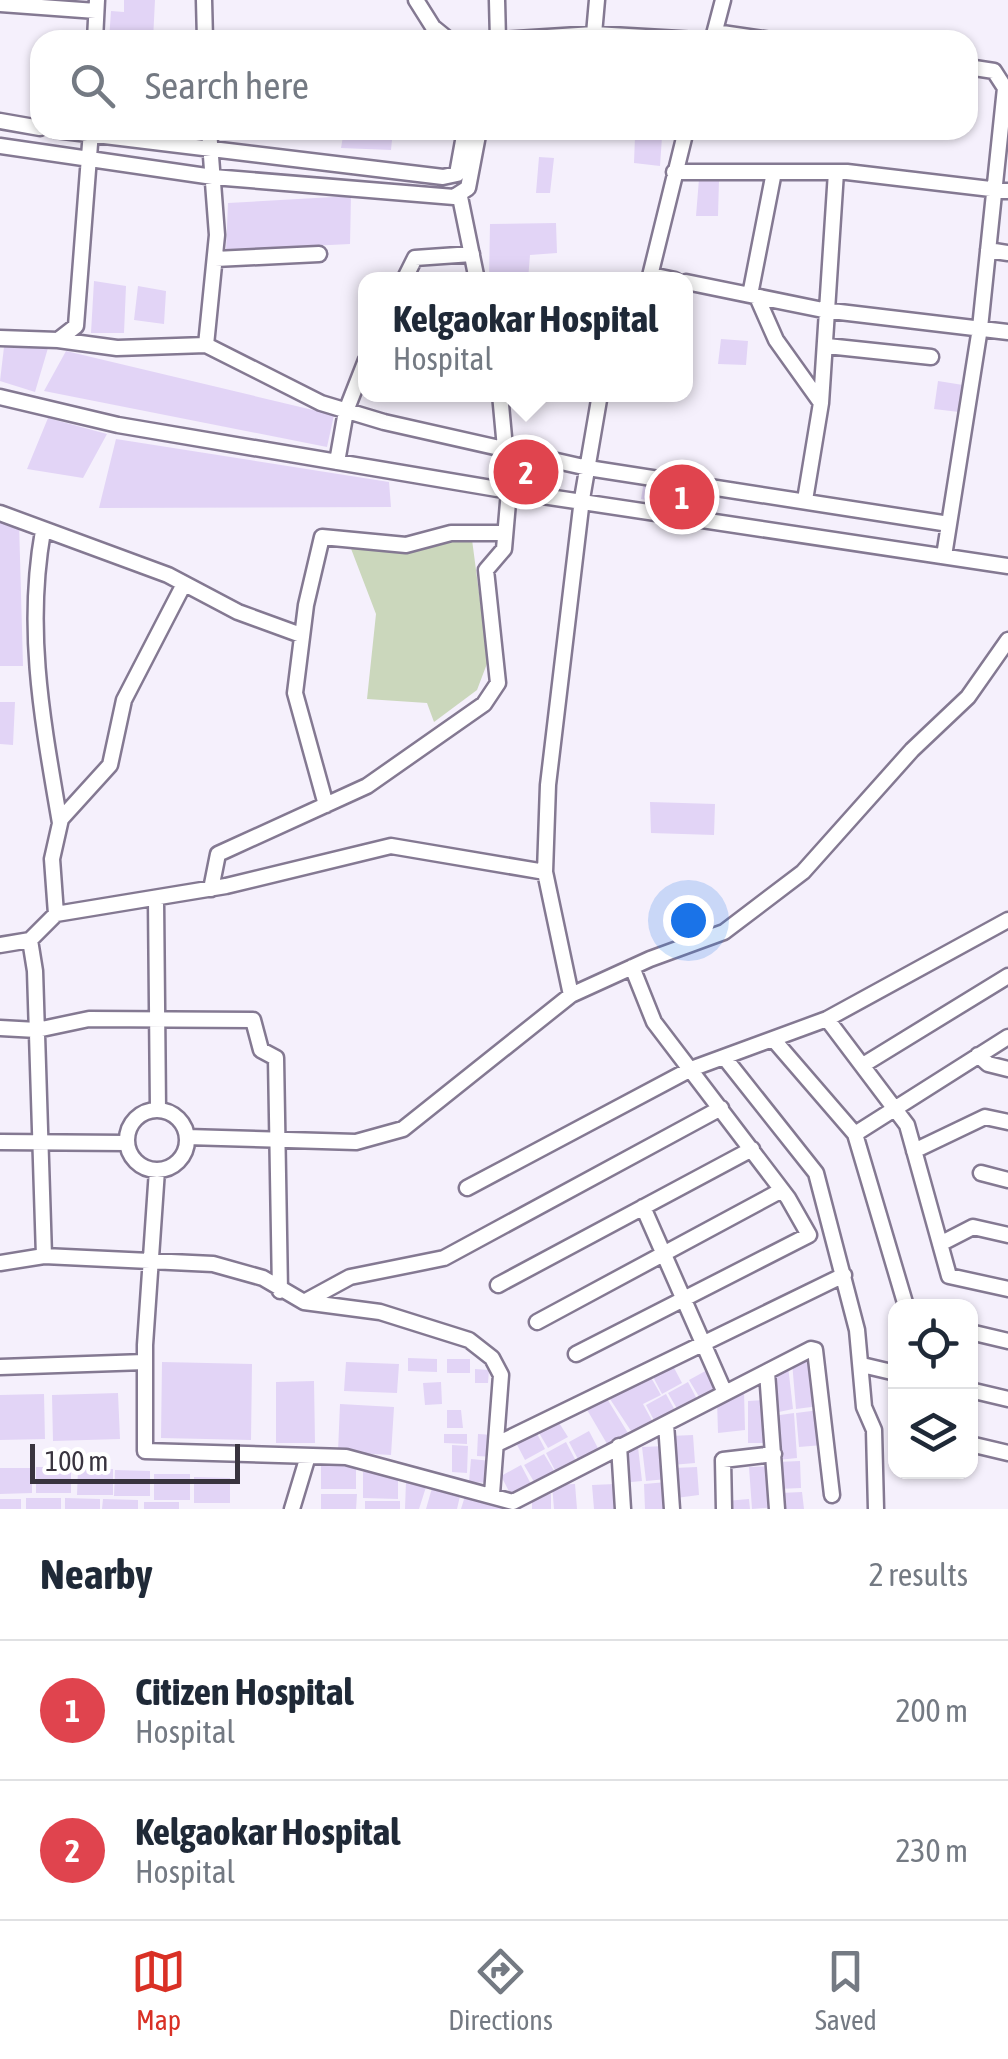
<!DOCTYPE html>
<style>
:root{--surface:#fff;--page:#f6f6f7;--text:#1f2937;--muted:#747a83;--line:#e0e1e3;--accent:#d93025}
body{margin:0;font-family:"Asap Condensed",sans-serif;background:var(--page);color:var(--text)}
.controls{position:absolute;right:30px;bottom:30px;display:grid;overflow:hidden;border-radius:20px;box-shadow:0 2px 8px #0004}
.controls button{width:90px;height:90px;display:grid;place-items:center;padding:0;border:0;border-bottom:2px solid var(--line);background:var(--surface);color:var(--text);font:50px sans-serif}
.scale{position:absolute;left:30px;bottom:25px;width:210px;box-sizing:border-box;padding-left:10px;border:5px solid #39343f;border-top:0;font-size:28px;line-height:35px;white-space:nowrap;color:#39343f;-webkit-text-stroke:8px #fff;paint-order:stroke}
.you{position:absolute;left:688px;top:920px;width:35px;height:35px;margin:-25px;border:8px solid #fff;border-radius:50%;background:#1a73e8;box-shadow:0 0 0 15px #1a73e833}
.badge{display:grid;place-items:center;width:65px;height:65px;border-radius:50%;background:var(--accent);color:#fff;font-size:32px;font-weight:700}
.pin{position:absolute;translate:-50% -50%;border:5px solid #fff;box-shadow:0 2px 10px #0006}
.popup{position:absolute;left:358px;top:272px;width:335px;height:130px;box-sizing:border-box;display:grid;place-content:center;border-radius:20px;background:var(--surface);filter:drop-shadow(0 2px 8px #0005);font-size:32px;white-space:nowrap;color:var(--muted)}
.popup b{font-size:38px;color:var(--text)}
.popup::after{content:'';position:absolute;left:50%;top:100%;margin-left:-20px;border:20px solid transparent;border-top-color:var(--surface)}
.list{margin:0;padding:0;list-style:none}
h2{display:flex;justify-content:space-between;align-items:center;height:130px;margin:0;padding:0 40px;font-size:42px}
h2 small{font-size:32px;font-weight:400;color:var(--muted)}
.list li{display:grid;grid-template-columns:65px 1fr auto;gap:30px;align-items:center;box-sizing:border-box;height:140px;padding:0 40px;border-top:2px solid var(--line)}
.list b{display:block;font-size:38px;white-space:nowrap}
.list p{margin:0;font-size:32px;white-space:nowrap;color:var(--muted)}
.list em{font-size:32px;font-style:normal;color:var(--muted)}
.icon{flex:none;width:55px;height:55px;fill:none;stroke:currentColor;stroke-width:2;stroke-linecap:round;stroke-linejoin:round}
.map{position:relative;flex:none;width:1008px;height:1509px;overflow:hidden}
.search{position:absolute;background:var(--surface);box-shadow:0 2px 8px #0004;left:30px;right:30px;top:30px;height:110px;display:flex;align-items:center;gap:25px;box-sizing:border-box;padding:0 35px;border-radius:30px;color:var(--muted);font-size:38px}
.sheet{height:410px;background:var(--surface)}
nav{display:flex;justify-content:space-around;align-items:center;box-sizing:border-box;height:140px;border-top:2px solid var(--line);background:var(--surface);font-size:28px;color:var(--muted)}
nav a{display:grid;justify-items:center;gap:5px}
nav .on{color:var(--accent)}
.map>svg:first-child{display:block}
</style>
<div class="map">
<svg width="1008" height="1509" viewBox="0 0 1008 1509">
<rect width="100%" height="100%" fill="#f5f0fc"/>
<path fill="#cbd7bc" d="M 471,532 L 488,661 L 477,690 L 434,722 L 427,703 L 367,699 L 376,614 L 350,546 Z"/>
<path fill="#e2d4f6" d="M 124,0 L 155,0 L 153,40 L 109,40 L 111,11 L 124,12 Z
M 344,130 L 393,130 L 391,150 L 341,148 Z
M 635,136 L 662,137 L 660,166 L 634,163 Z
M 539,157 L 554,158 L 550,193 L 536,193 Z
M 699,179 L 719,180 L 718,216 L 696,216 Z
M 351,196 L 350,244 L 226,250 L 228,203 Z
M 556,223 L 557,253 L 530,255 L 528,280 L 489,280 L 490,224 Z
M 94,281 L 126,286 L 124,333 L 91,333 Z
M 138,286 L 166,291 L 164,324 L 134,320 Z
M 721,339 L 748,341 L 746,365 L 718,364 Z
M 4,347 L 48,348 L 35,392 L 0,381 Z
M 66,351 L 334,415 L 327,447 L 44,391 Z
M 938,381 L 963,385 L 959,412 L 934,409 Z
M 48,418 L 107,434 L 83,478 L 27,469 Z
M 116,439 L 389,482 L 391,507 L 99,508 Z
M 514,461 L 540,466 L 536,482 L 511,477 Z
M 644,481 L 703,491 L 700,509 L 641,499 Z
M 0,522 L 19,522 L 23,666 L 0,666 Z
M 0,702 L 15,702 L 13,745 L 0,744 Z
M 650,802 L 715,804 L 714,835 L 651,833 Z
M 408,1358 L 437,1359 L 437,1372 L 408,1371 Z
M 447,1359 L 470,1359 L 470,1373 L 447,1373 Z
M 813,1361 L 819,1406 L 796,1409 L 792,1362 Z
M 162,1362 L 252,1364 L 251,1440 L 161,1438 Z
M 346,1362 L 399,1364 L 397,1393 L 344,1391 Z
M 671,1362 L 682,1383 L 662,1394 L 651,1373 Z
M 788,1366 L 793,1409 L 774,1413 L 770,1372 Z
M 475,1369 L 489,1370 L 488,1383 L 475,1383 Z
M 709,1369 L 721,1389 L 701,1400 L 689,1380 Z
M 649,1374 L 661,1395 L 643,1404 L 655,1426 L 635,1437 L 608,1396 Z
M 314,1381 L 315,1443 L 276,1443 L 276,1382 Z
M 441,1382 L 442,1404 L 425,1405 L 423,1383 Z
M 688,1382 L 699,1403 L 680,1414 L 668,1393 Z
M 744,1391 L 745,1430 L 718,1433 L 717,1400 Z
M 118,1393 L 120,1439 L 53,1441 L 52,1395 Z
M 44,1394 L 45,1439 L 0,1440 L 0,1395 Z
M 666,1394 L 677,1414 L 657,1426 L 646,1405 Z
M 606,1397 L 631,1438 L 610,1449 L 586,1408 Z
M 766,1400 L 771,1443 L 748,1443 L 748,1401 Z
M 340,1404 L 394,1407 L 391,1455 L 338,1452 Z
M 447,1410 L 461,1410 L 463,1428 L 447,1428 Z
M 819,1410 L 823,1445 L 799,1447 L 796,1413 Z
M 794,1413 L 797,1458 L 778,1460 L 773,1416 Z
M 556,1418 L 568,1437 L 548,1448 L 536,1428 Z
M 534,1428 L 545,1449 L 525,1460 L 514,1439 Z
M 589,1431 L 600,1452 L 580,1463 L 569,1442 Z
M 444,1434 L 467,1434 L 467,1444 L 444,1443 Z
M 478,1434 L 495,1435 L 494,1457 L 477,1456 Z
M 693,1435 L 695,1463 L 672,1465 L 670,1436 Z
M 566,1442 L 577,1463 L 557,1474 L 546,1453 Z
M 452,1445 L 468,1446 L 467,1473 L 452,1472 Z
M 665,1446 L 667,1479 L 646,1481 L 642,1447 Z
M 622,1447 L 638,1447 L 642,1481 L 621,1483 Z
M 544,1454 L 556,1474 L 536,1485 L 524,1465 Z
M 471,1459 L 492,1461 L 491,1483 L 469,1482 Z
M 800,1461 L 801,1488 L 778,1489 L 777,1462 Z
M 321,1463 L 356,1463 L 356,1489 L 321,1489 Z
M 521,1465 L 532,1486 L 512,1497 L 501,1476 Z
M 773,1466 L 776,1507 L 752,1509 L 749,1467 Z
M 36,1467 L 71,1467 L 71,1493 L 36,1493 Z
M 697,1467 L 699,1495 L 676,1498 L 674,1468 Z
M 0,1468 L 32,1468 L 32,1493 L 0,1494 Z
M 78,1469 L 113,1469 L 113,1495 L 77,1495 Z
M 115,1470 L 150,1471 L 150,1496 L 114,1496 Z
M 363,1472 L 398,1473 L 398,1499 L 363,1498 Z
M 154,1474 L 190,1474 L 190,1500 L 154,1500 Z
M 194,1477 L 230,1478 L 230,1503 L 194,1503 Z
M 406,1481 L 426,1487 L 419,1509 L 405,1509 Z
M 667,1482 L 669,1509 L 645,1509 L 644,1484 Z
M 575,1484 L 577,1509 L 554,1509 L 552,1485 Z
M 615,1484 L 617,1509 L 594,1509 L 592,1485 Z
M 432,1488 L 460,1496 L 457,1509 L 426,1509 Z
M 802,1492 L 804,1509 L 781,1509 L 780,1493 Z
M 321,1494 L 357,1494 L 356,1509 L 321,1509 Z
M 551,1494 L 551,1509 L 532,1509 L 532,1496 Z
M 465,1496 L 510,1508 L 510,1509 L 461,1509 Z
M 26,1498 L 61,1498 L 61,1509 L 26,1509 Z
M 65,1498 L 100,1499 L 100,1509 L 65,1509 Z
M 0,1499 L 21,1499 L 21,1509 L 0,1509 Z
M 103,1499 L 138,1500 L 138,1509 L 102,1509 Z
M 749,1499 L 750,1509 L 727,1509 L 726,1501 Z
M 365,1501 L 400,1501 L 400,1509 L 365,1509 Z
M 144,1502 L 179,1502 L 179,1509 L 144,1509 Z"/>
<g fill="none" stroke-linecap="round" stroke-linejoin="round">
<g stroke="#847992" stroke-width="19">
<path id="minor" d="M 204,0 L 205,40
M 416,0 L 433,27 L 449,40
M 497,0 L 498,40
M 0,4 L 96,11
M 715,32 L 771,40
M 594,34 L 597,0
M 713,38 L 723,0
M 95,40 L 97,0
M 502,40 L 594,34 L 697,40
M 0,121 L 40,128
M 55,130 L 443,177 L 457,174 L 465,130
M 0,146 L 213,177 L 454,197 L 468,188 L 479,130
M 674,172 L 847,172 L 1008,191
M 460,197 L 477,280
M 988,250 L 1008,253
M 215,259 L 319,254
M 651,275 L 675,280
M 404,280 L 415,258 L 472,254
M 649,280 L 686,130
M 686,282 L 823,310 L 1008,332
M 750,295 L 774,172
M 757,297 L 776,340 L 821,403
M 0,338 L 58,340 L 76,326 L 91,131
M 58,340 L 117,348 L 206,345 L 321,403 L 384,422 L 588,468 L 949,524
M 206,345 L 217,235 L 209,130
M 827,346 L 931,357
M 0,397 L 118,425 L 509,491 L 1008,566
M 337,462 L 346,411 L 366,360
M 805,500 L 821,403 L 836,172
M 0,513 L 168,575 L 238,612 L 301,635
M 43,531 C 25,632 43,723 60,823
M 944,556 L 980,328 L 1005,88 L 994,71 L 968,67
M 326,805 L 295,693 L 306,605 L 322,537 L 406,545 L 451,533 L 505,533
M 211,889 L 218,854 L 367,786 L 484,704 L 498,683 L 486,570 L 504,549 L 509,491 L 500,394
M 156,900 L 158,1109
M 56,914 L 52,859 L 61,819 L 110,765 L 124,700 L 184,584
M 30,940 L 35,971 L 44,1256
M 0,945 L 30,940 L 56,914 L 226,886 L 391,846 L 545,872
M 571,995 L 545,872 L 548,785 L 582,499 L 600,394
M 827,1019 L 907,1125 L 949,1276 L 1008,1289
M 0,1028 L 37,1030 L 89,1019 L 253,1020 L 261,1050 L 276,1058 L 280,1291
M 773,1039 L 855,1134 L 906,1306
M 978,1055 L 988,1064 L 1008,1069
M 724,1057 L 816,1173 L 857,1330 L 864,1407 L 874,1430 L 876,1509
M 863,1065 L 1008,976
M127 1140a30 30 0 1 1 60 0a30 30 0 1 1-60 0Z
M 855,1134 L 1008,1037
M 187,1137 L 356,1142 L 403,1129 L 571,995 L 650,959 L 724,932 L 803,872 L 912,750 L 968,697 L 1008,640
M 0,1142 L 127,1143
M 914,1151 L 985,1117 L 1008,1122
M 157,1170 L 145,1345 L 145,1451 L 346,1457 L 513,1502 L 811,1349 L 815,1350 L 832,1495
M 981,1173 L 1008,1180
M 467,1188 L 691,1069 L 827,1019 L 1008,920
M 643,1207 L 725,1393
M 940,1244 L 973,1227 L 1008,1235
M 0,1263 L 44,1256 L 213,1264 L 263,1278 L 304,1302 L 380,1312 L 469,1340 L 492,1358 L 501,1375 L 492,1494
M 498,1285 L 752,1149
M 304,1302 L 350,1277 L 444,1258 L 721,1108
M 537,1322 L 782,1190
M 970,1332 L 1008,1341
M 576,1354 L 809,1235 L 788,1198 L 654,1022 L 632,967
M 862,1365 L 896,1373
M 0,1367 L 145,1362
M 767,1372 L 777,1509
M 970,1390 L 1008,1399
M 666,1424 L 672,1509
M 497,1444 L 844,1275
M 970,1444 L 1008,1453
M 619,1446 L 623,1509
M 292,1509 L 308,1456
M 724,1509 L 723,1460 L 774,1454"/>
</g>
<use href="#minor" stroke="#fff" stroke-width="14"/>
</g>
</svg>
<div class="controls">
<button><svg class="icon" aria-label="locate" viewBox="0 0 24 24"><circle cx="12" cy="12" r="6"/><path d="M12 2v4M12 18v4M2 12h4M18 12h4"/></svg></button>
<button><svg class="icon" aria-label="layers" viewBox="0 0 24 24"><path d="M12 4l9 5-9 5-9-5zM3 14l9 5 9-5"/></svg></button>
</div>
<div class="scale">100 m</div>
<div class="you"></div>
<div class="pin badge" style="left:682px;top:497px;background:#e0444e">1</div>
<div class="pin badge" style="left:526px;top:472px;background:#e0444e">2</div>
<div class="popup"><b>Kelgaokar Hospital</b>Hospital</div>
<div class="search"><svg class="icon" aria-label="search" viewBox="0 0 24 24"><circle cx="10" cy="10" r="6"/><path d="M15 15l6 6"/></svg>Search here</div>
</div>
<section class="sheet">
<h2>Nearby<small>2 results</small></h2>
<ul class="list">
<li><span class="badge" style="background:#e0444e">1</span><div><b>Citizen Hospital</b><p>Hospital</p></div><em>200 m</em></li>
<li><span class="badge" style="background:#e0444e">2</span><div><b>Kelgaokar Hospital</b><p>Hospital</p></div><em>230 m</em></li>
</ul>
</section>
<nav>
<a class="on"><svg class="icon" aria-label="map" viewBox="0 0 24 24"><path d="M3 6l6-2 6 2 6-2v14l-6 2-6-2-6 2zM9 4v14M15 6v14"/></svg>Map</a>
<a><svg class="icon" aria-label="directions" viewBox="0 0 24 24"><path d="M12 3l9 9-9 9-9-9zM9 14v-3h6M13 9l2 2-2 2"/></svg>Directions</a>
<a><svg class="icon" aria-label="saved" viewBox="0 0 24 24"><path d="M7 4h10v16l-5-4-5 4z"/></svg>Saved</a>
</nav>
